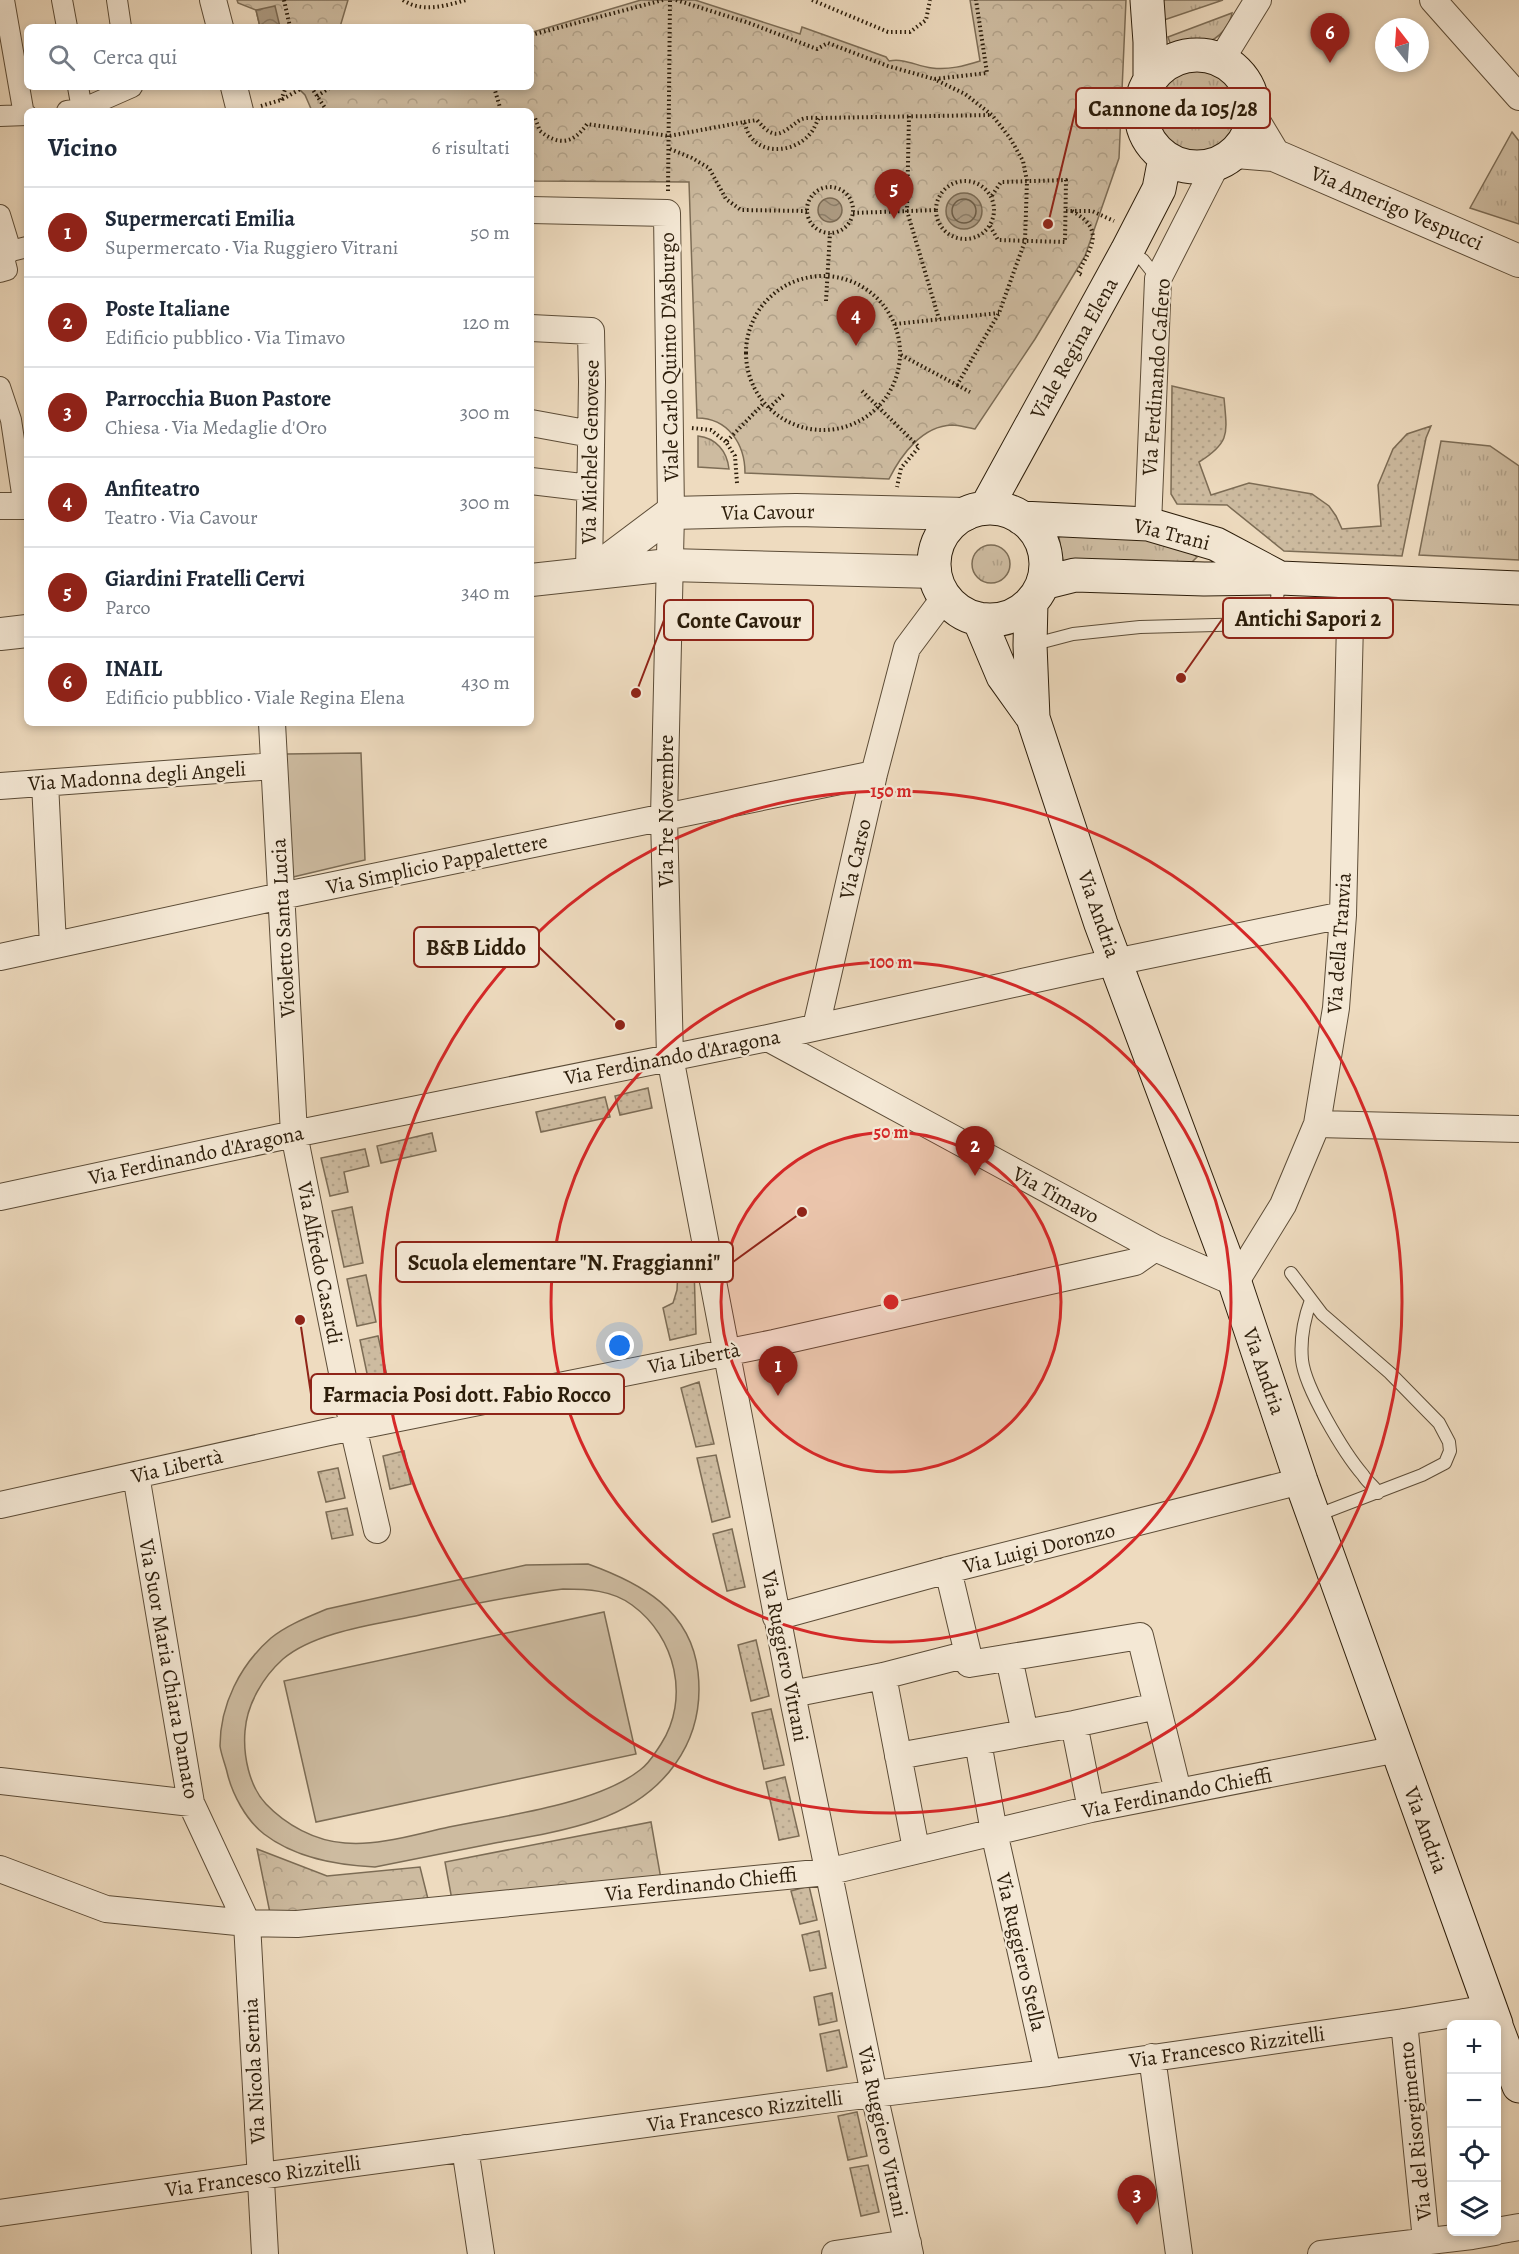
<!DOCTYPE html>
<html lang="it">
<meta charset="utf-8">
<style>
:root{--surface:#fff;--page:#f6f6f7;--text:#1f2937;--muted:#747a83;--line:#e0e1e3;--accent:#8f2418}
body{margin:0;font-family:Alegreya,serif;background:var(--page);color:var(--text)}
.controls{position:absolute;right:18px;bottom:18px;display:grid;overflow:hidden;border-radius:9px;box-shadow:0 3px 9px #0003}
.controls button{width:54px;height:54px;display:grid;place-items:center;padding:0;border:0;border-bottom:2px solid var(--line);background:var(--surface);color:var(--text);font:30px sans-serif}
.compass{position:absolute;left:1375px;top:18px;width:54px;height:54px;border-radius:50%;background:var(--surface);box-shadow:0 3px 9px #0003;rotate:343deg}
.you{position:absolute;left:620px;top:1346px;width:21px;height:21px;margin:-15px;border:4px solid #fff;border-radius:50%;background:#1a73e8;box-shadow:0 0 0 9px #1a73e833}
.badge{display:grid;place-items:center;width:39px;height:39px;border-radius:50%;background:var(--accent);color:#fff;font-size:20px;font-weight:700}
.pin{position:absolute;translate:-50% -50px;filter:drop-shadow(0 2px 3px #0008)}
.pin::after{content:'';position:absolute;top:32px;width:21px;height:18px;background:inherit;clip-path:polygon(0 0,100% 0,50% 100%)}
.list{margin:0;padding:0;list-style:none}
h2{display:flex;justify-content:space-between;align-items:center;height:78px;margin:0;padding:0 24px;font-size:26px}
h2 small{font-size:20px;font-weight:400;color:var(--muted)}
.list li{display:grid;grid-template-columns:39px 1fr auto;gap:18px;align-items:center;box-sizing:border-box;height:90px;padding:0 24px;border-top:2px solid var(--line)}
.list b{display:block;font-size:22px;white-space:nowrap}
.list p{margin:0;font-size:20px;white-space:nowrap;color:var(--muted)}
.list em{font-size:20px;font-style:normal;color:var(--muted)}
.icon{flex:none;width:33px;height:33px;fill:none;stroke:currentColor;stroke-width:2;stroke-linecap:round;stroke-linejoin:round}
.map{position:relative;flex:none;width:1519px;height:2254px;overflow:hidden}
.search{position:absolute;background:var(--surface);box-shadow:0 3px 9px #0003;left:24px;top:24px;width:510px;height:66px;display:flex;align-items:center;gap:15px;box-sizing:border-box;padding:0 21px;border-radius:9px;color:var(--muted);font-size:22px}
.panel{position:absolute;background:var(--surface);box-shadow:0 3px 9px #0003;left:24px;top:108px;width:510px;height:618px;border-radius:9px}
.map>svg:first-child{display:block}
</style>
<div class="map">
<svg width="1519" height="2254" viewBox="0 0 1519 2254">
<defs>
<pattern id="grass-tufts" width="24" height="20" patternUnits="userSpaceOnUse" patternTransform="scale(1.5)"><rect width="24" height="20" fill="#cdbba0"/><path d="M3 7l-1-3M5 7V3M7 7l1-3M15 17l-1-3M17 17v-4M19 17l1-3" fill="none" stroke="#b0a088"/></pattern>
<pattern id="forest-crowns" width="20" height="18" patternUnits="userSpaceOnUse" patternTransform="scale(1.5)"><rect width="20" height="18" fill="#cdbba0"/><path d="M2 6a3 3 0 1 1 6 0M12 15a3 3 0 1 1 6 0" fill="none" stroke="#b0a088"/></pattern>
<pattern id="garden-dots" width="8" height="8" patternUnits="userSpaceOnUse" patternTransform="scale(1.5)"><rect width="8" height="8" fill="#cdbba0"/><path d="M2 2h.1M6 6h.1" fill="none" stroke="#b0a088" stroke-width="1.8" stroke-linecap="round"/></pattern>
<pattern id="water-waves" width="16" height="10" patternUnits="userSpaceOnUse" patternTransform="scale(1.5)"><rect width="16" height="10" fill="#ac9a81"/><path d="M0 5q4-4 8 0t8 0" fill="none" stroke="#8c7d68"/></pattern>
</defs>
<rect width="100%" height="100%" fill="#eedbbf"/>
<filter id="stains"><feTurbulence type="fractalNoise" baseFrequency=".00333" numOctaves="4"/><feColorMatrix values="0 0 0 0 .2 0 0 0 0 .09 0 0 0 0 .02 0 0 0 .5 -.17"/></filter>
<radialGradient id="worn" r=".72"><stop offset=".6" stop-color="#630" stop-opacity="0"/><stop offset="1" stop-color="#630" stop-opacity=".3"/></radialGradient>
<path fill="url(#grass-tufts)" stroke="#7c6c55" stroke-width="1.5" d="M 1161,0 L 1223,0 L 1164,20 Z
M 1232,13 C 1231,21 1228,24 1224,30 C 1211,47 1191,46 1171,46 L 1168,37 Z
M1156 111a41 41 0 1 1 82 0a41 41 0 1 1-82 0Z
M 1512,132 L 1519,141 L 1519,224 L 1470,208 Z
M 698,436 C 716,438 727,451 729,469 L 698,467 Z
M 1441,441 L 1490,446 L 1519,466 L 1519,560 L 1419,555 Z
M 1058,532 C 1099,534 1164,531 1197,557 L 1192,562 L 1063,561 Z
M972 564a19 19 0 1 1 38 0a19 19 0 1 1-38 0Z"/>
<path fill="url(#forest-crowns)" stroke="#7c6c55" stroke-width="1.5" d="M 237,0 L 348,0 L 340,27 L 260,27 L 256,10 L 238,3 Z
M 641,0 L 695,0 L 800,34 L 802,27 L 886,57 L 889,61 C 905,58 916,66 932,68 C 949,70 964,66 980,61 L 970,0 L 1126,0 L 1119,158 L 1085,256 L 1035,339 L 975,429 C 968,428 959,425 952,425 C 922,426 901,455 889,479 L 745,473 C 745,444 728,418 697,418 L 689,182 L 531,181 L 531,111 L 312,111 L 305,95 L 297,87 L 531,87 L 531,27 L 533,32 Z
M 651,1822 L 661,1879 L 452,1900 L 445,1862 Z
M 257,1849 L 327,1876 L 420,1867 L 431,1911 L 271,1918 Z"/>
<path fill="url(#garden-dots)" stroke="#7c6c55" stroke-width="1.5" d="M 1172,386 L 1224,398 C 1227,433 1231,442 1199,462 L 1211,495 L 1249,483 L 1312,494 L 1329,506 L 1336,516 L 1342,529 L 1381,526 L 1378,485 L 1393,449 L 1407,434 L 1431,426 L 1426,438 L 1402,556 L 1284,551 L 1227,505 L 1177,504 L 1171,494 Z
M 648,1088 L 652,1108 L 620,1115 L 615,1096 Z
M 605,1097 L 610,1117 L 541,1132 L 536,1112 Z
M 432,1133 L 436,1151 L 381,1163 L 377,1146 Z
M 365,1149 L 369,1166 L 344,1172 L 348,1192 L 330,1196 L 321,1158 Z
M 352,1207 L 363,1263 L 344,1267 L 332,1211 Z
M 694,1267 L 696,1334 L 670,1340 L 663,1308 L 673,1303 L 677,1290 L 678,1270 Z
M 366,1275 L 376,1322 L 357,1326 L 347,1279 Z
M 378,1336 L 392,1398 L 373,1402 L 360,1340 Z
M 699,1382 L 714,1444 L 696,1447 L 681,1388 Z
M 404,1451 L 411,1484 L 390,1489 L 383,1456 Z
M 716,1455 L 730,1517 L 712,1522 L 697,1458 Z
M 338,1468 L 345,1498 L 326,1502 L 318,1472 Z
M 347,1508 L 353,1535 L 332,1539 L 326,1512 Z
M 732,1529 L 745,1587 L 727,1591 L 713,1534 Z
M 756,1640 L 769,1696 L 751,1701 L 738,1645 Z
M 771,1709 L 784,1765 L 764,1769 L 752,1713 Z
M 785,1777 L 799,1836 L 779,1840 L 766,1782 Z
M 809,1886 L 817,1920 L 800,1924 L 791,1891 Z
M 819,1931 L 826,1968 L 810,1971 L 802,1935 Z
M 832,1993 L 837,2021 L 819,2025 L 814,1997 Z
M 839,2030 L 847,2067 L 827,2071 L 820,2034 Z
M 857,2112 L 867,2156 L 848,2160 L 838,2116 Z
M 868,2165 L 879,2212 L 861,2216 L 850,2168 Z"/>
<path fill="#cdbba0" stroke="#7c6c55" stroke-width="1.5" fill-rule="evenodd" d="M 361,753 L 365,860 L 293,877 L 286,754 Z
M 588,1564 C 641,1583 691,1610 698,1672 C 706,1743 663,1797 597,1820 C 565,1831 529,1837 495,1843 C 455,1851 415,1859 375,1867 C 336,1865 295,1858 264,1834 C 246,1820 232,1794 227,1772 C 225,1764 221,1754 220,1746 C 220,1705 240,1665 271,1638 C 287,1625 308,1617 327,1609 L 526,1565 ZM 563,1589 C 587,1589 612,1590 632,1605 C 676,1637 690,1699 661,1744 C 655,1753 649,1764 640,1770 C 597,1804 504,1816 449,1827 C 416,1834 379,1846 345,1843 C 315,1841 286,1825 266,1804 C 249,1786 243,1755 245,1731 C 247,1704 263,1677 283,1659 C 316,1631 379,1624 420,1615 C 468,1605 515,1595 563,1589 Z
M 604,1612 L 636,1754 L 316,1822 L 284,1681 Z"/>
<path fill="url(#water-waves)" stroke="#796851" stroke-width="1.5" d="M 275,6 L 280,27 L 260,27 L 256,10 Z
M946 211a18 18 0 1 1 36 0a18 18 0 1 1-36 0Z
M818 210a12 12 0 1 1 24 0a12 12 0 1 1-24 0Z"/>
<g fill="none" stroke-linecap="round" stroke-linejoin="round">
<path stroke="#6c5c46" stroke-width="1.5" d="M952 211a12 12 0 1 1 24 0a12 12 0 1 1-24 0Z"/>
<g stroke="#5c4c37" stroke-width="14">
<path id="service" d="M 1129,252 L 1143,260 L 1158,279
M 1031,645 L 1073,634 L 1140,627 L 1253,624 L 1276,608 L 1279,581
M 1291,1273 L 1322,1314 L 1390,1373 L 1439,1423 L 1449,1442 L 1450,1451 L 1445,1463 L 1422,1475 L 1315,1516
M 1311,1300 C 1304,1319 1300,1339 1302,1360 C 1305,1388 1344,1453 1363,1475 C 1367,1482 1374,1486 1378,1493"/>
</g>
<g stroke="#5c4c37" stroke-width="22">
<path id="pedestrian" d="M 4,0 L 24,115
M 62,0 L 67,27
M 117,0 L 121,27
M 78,87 L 82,109
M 67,111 L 82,109 L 132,87
M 0,116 L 27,115
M 0,215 L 11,251 L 27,247
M 0,272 L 7,270 L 4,258 L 11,251
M 0,387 L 11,420 L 24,507"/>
</g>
<g stroke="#5c4c37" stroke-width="28">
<path id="minor" d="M 213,0 L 220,27
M 1433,0 L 1519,97
M 1221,60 L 1258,0
M 234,87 L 240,111
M 531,210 L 667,213 L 671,513 L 664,817 L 670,1057 L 792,1694 L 874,2094 L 910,2254
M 531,328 L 591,331 L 592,382 L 589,574
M 531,423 L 591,434
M 531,481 L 590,488
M 0,506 L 27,506
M 1148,524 L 1158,279 L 1213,171
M 272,723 L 294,1134 L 353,1427 L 377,1530
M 45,783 L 53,945
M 0,786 L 274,766
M 0,957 L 281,896 L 874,774
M 816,1027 L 874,774 L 907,648 L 945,597
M 768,1038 L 1155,1248
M 1317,1124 L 1519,1129
M 0,1197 L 294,1134 L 768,1038 L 1086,968 L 1343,915
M 136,1475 L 191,1803 L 247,1923 L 265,2254
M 0,1505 L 329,1432 L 774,1343 L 1135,1262 L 1155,1248 L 1235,1283 L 1283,1205 L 1317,1124 L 1336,1008 L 1343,915 L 1351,581
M 776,1617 L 948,1570 L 1301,1481
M 968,1654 L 969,1664 L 1140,1636 L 1178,1791
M 1009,1658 L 1025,1733
M 883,1676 L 916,1849
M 792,1694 L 883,1676 L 968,1654 L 948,1570
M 1074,1724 L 1091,1809
M 978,1742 L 994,1832 L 1048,2073
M 898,1756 L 1074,1724 L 1157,1706
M 0,1781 L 191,1803
M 0,1869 L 106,1909 L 247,1923 L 297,1924 L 827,1872 L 1091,1809 L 1398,1749
M 1404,2022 L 1426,2240
M 1152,2057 L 1179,2254
M 465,2148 L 481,2254
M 0,2213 L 260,2176 L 832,2099 L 1048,2073 L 1404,2022 L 1490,2008
M 1496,2231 L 1519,2227
M 835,2254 L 908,2243
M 1321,2254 L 1472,2236 L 1495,2232"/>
</g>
<g stroke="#5c4c37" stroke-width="34">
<path id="tertiary" d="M 1253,120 L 1274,155
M 1236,152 L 1274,155 L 1519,261
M 591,573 L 671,513 L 796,510 L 966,514
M 531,580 L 669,565 L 935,572
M 0,634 L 27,631"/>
</g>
<g stroke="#2c1d0a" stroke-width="35">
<path id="secondary" d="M 1147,0 L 1150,42 L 1150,79
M1141 111a56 56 0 1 1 112 0a56 56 0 1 1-112 0Z
M 986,508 L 1127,251 L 1159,189 L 1165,158
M934 564a56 56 0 1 1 112 0a56 56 0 1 1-112 0Z
M 1021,518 L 1148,524 L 1216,544 L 1278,577
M 1043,583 L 1075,575 L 1204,579 L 1280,578 L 1519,588
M 1031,602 L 1030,645 L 1033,718 L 1101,924 L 1235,1283 L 1301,1481 L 1496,2024
M 979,619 L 1003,676 L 1033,718
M 1496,2026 L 1519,2086"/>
</g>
<path stroke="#2c1d0a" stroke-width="4" stroke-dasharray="1.5 3" stroke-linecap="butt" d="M 284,0 L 290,27
M 403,0 C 422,13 445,6 466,0
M 676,0 L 749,23 L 817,49 L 828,43 L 888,66 L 934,79 L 987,73 L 976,0
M 812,0 L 888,32 L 910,32 L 926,20 L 930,0
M 531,35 L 663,0
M 311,87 L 327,111
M 494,87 L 501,111
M 317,96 L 331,87
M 281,100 L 286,87
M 261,106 L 281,100 L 304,87
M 909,116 L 907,211 L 939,319
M 531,118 L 535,118 L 540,131 C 559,146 573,144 587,124 L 669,136 L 744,122 C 746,127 747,132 750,136 C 764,156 795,151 809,135 C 814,130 816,123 819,118 L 992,115
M 744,122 L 757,120 C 776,143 781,133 800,120 C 805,117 813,118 819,118
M 670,149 L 692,158 L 709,168 L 726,199 L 741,210 L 808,211
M936 210a29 29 0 1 1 58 0a29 29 0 1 1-58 0Z
M807 210a23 23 0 1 1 46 0a23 23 0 1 1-46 0Z
M 668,191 L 670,0
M 1066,211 L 1092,211 L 1114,221
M 1072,211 C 1106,230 1091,247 1078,273 L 1082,275
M 853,213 L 936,210
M 990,226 L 998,240 L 1065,242 L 1066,180 L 1001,182 L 991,197
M746 353a77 77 0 1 1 154 0a77 77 0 1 1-154 0Z
M 826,301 L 830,233
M 895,324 L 999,313
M 901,355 L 957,385 L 999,313 L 1025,241 L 1027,181 L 1023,161 L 1010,138 L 992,115 L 965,94 L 934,79
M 957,385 L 970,392
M 862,391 L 919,447 L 901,468 L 897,487
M 769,408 L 785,393
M 692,428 L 711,430 L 726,442
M 737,483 L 735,456 L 726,442 L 764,403"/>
<use href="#service" stroke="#f4e8d5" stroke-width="12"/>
<use href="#pedestrian" stroke="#f4e8d5" stroke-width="20"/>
<use href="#minor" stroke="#f4e8d5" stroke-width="26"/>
<use href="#tertiary" stroke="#f4e8d5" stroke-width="32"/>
<use href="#secondary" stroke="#f4e8d5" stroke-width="33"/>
</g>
<circle cx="891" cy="1302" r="170" fill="#d62828" fill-opacity=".12"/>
<g fill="none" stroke="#d62828" stroke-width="3">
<circle cx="891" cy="1302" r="170"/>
<circle cx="891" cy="1302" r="340"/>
<circle cx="891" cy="1302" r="511"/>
</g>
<g text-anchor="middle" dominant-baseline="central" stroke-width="4.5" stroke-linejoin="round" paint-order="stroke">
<g font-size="21" fill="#2c1d0a" stroke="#f4e8d5">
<text transform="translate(1397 208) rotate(23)">Via Amerigo Vespucci</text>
<text transform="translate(1074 348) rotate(-61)">Viale Regina Elena</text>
<text transform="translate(669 357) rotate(-91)">Viale Carlo Quinto D'Asburgo</text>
<text transform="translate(1156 377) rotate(-86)">Via Ferdinando Cafiero</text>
<text transform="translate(590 452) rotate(-89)">Via Michele Genovese</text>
<text transform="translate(768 512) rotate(-1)">Via Cavour</text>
<text transform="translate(1172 534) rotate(14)">Via Trani</text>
<text transform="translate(137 776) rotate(-4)">Via Madonna degli Angeli</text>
<text transform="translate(666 811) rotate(-90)">Via Tre Novembre</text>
<text transform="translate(855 859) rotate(-77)">Via Carso</text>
<text transform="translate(437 864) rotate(-12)">Via Simplicio Pappalettere</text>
<text transform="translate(1099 914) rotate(71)">Via Andria</text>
<text transform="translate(283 928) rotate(-93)">Vicoletto Santa Lucia</text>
<text transform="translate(1339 943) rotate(-86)">Via della Tranvia</text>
<text transform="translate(672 1057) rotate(-11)">Via Ferdinando d'Aragona</text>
<text transform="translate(196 1155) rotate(-12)">Via Ferdinando d'Aragona</text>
<text transform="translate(1056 1195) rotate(29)">Via Timavo</text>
<text transform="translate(320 1263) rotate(79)">Via Alfredo Casardi</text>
<text transform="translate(694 1358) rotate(-11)">Via Libertà</text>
<text transform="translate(1264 1371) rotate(71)">Via Andria</text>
<text transform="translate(177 1466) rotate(-13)">Via Libertà</text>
<text transform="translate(1039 1548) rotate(-14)">Via Luigi Doronzo</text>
<text transform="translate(785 1656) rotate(79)">Via Ruggiero Vitrani</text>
<text transform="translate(169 1669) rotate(80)">Via Suor Maria Chiara Damato</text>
<text transform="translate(1177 1793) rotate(-11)">Via Ferdinando Chieffi</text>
<text transform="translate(1426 1830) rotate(70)">Via Andria</text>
<text transform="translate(701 1884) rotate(-6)">Via Ferdinando Chieffi</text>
<text transform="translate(1021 1952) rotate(77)">Via Ruggiero Stella</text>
<text transform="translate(1227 2047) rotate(-8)">Via Francesco Rizzitelli</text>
<text transform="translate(254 2071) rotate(-93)">Via Nicola Sernia</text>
<text transform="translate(745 2111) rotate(-8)">Via Francesco Rizzitelli</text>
<text transform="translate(1415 2131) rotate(-96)">Via del Risorgimento</text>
<text transform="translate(883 2132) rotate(78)">Via Ruggiero Vitrani</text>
<text transform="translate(263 2176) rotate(-8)">Via Francesco Rizzitelli</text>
</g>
</g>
<circle cx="891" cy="1302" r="9" fill="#d62828" stroke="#f4e8d5" stroke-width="3"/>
<g font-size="18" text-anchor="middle" font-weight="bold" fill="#d62828" stroke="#f4e8d5" stroke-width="4.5" stroke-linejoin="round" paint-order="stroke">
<text x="891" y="797">150 m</text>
<text x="891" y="968">100 m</text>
<text x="891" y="1138">50 m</text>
</g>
<path fill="none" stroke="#8f2418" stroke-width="2" d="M1048 224L1076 108M1181 678L1223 618M636 693L664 620M620 1025L539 947M802 1212L733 1262M300 1320L311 1394"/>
<g fill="#8f2418" stroke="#f4e8d5" stroke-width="2">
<circle cx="1048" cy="224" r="6"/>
<circle cx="1181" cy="678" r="6"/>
<circle cx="636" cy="693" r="6"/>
<circle cx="620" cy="1025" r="6"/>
<circle cx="802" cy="1212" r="6"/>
<circle cx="300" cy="1320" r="6"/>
</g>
<g fill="#f4e8d5" stroke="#8f2418" stroke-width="2">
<rect x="1076" y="88" width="194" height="40" rx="6"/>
<rect x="1223" y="598" width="170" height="40" rx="6"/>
<rect x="664" y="600" width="149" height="40" rx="6"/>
<rect x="414" y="927" width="125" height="40" rx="6"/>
<rect x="396" y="1242" width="337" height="40" rx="6"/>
<rect x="311" y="1374" width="313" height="40" rx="6"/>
</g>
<g font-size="22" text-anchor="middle" font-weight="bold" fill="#2c1d0a">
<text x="1173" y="116">Cannone da 105/28</text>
<text x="1308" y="626">Antichi Sapori 2</text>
<text x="739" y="628">Conte Cavour</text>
<text x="476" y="955">B&amp;B Liddo</text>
<text x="564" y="1270">Scuola elementare "N. Fraggianni"</text>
<text x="467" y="1402">Farmacia Posi dott. Fabio Rocco</text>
</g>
<rect width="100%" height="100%" filter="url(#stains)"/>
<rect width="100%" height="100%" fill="url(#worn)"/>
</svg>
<div class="controls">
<button>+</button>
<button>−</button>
<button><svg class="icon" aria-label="locate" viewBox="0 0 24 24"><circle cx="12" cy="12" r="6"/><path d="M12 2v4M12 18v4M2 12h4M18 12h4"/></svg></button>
<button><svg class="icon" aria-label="layers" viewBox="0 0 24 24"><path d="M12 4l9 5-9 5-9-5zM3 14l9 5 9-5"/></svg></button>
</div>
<svg class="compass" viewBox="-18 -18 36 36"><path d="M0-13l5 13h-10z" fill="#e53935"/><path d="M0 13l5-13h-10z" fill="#747a83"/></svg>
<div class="you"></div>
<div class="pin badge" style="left:778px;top:1396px">1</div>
<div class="pin badge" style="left:975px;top:1176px">2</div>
<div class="pin badge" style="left:1137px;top:2225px">3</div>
<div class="pin badge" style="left:856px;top:346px">4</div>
<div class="pin badge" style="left:894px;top:219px">5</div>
<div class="pin badge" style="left:1330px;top:63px">6</div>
<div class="search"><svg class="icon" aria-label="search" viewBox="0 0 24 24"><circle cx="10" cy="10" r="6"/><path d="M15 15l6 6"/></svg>Cerca qui</div>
<section class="panel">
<h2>Vicino<small>6 risultati</small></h2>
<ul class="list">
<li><span class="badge">1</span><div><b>Supermercati Emilia</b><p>Supermercato · Via Ruggiero Vitrani</p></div><em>50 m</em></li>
<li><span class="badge">2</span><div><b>Poste Italiane</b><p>Edificio pubblico · Via Timavo</p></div><em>120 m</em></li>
<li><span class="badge">3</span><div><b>Parrocchia Buon Pastore</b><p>Chiesa · Via Medaglie d'Oro</p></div><em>300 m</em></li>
<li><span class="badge">4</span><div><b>Anfiteatro</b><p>Teatro · Via Cavour</p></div><em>300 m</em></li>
<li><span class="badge">5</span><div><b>Giardini Fratelli Cervi</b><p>Parco</p></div><em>340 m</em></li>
<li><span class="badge">6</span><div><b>INAIL</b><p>Edificio pubblico · Viale Regina Elena</p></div><em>430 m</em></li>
</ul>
</section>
</div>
